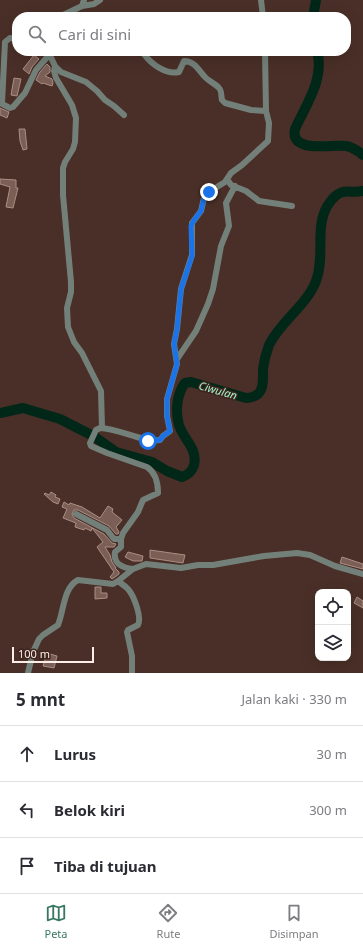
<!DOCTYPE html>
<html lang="id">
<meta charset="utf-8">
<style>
:root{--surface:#fff;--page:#f7f7f7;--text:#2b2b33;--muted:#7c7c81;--line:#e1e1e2;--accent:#387762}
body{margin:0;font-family:"Noto Sans",sans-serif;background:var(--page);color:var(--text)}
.controls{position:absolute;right:12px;bottom:12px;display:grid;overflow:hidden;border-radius:8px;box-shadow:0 4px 16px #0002}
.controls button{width:36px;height:36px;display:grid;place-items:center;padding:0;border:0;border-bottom:1px solid var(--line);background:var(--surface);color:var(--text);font:20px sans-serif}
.scale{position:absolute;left:12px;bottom:10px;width:82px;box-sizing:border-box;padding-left:4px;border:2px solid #ffeee8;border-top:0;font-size:11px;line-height:14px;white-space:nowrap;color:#ffeee8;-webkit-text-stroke:3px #3e251e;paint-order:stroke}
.stop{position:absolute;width:12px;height:12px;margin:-9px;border:3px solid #1a73e8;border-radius:50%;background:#fff}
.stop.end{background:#1a73e8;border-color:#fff;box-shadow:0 1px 4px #0008}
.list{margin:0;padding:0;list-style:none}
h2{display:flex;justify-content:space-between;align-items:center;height:52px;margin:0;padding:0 16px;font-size:17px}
h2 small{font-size:13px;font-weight:400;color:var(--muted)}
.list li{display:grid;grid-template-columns:26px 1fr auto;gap:12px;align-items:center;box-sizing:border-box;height:56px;padding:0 16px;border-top:1px solid var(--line)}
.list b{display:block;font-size:15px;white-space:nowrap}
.list em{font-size:13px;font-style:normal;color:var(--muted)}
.icon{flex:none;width:22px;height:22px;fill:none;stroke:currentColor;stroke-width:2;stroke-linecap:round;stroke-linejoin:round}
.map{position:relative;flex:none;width:363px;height:673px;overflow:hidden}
.search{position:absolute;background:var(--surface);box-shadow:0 4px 16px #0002;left:12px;right:12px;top:12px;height:44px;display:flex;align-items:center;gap:10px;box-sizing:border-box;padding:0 14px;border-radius:16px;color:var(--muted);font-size:15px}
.sheet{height:220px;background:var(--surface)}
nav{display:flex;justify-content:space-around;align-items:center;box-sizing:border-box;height:56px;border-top:1px solid var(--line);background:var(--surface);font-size:11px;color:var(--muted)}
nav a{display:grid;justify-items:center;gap:2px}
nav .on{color:var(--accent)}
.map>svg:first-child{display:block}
</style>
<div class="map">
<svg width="363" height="673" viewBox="0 0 363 673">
<rect width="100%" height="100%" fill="#492f27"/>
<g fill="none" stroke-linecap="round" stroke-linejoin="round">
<path stroke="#002718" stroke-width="10" d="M 313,17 L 316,0
M 317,51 C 325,78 306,105 295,129 C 290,154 331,144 346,146 C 353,147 358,151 363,155
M 0,413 L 23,408 L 60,419 L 95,437 L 116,452 L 152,462 L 167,471 L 182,477 C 188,475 192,472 194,465 C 198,448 183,439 179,425 C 175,411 177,394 185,383 L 191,382 L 246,398 C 265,397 263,383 263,369 C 264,361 266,353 269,345 C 281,321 307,305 316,281 C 326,255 313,224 330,202 C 342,186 348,194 363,191"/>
</g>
<path fill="#7b5f56" stroke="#ab8d83" d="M 34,55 L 39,59 L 32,67 L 29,74 L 23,69 Z
M 47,64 L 50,67 L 50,72 L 45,76 L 52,79 L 53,83 L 52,86 L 43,83 L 42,84 L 36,80 L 40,72 Z
M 14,78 L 21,79 L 17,96 L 11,95 Z
M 0,108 L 9,112 L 7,118 L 0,115 Z
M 19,129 L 25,129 L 27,149 L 23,150 L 20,141 Z
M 0,179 L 16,180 L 16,188 L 18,188 L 13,208 L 6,207 L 10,187 L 0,184 Z
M 51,492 L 56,495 L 55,497 L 60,499 L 58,504 L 53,502 L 44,494 L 45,493 L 49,495 Z
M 64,502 L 69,505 L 70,503 L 82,507 L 100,518 L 108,506 L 113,509 L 112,512 L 122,520 L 116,527 L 119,532 L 118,534 L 116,534 L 109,526 L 78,510 L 74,510 L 72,514 L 74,518 L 104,534 L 112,543 L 116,544 L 114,547 L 105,547 L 110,555 L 112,562 L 116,568 L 115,568 L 119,572 L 119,574 L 115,577 L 112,579 L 110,577 L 114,572 L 97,547 L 103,542 L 92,528 L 91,531 L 85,528 L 84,530 L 75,527 L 76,523 L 63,518 L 67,509 L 62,507 Z
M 150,550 L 185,555 L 183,563 L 150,558 Z
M 128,552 L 143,556 L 142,561 L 133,561 L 125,557 Z
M 342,557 L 363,564 L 363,569 L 340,563 Z
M 95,587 L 101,587 L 101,593 L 107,593 L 107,598 L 95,599 Z
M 357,597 L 363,601 L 363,608 L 354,603 Z
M 47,653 L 57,656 L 54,668 L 43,666 Z"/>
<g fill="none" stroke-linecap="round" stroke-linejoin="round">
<path stroke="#738079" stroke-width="6" d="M 261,0 L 263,17
M 82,6 L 94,4 L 100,0
M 59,17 L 82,6 L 84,0
M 48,51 L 55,66 L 54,71 L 56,78 L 72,105 L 76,118 L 75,142 L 73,149 L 65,162 L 63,168 L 63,195 L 71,282 L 71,292 L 67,308 L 68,327 L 74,342 L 82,353 L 101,391 L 102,428
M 144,54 C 151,64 166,75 179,72 L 184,61 C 195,61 199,71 206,78 C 210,82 216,84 219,88 C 222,91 221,96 222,100 L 225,103 L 251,110 L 266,111
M 55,66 L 61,72 L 86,82 L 97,91 L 105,100 L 114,106 L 124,115
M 0,103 L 10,108 L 13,107 L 25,93 L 36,70 L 49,55
M 2,103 L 5,42 L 10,38 L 17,39
M 227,179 L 231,185 L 246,191 L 259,201 L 292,206
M 177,359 L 196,331 L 208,304 L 213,289 L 221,246 L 229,226 L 226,203 L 235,186
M 76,514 L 107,530 L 114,539 L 121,539
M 133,569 C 123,568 113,564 115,552 L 121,547 L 121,539 L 123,533 L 138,512 L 143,500 L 158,493 C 158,484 156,473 147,467 L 107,453 L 91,446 L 90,443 L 96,430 L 100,428 C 121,429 140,442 160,440 L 163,436 L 170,431 L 167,416 L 167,399 L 177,364 L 174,344 L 177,329 L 181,289 L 192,255 L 192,223 L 201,211 L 204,198 L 209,192 L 225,182 L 231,173 L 242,165 L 268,141 L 269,123 L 266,111 L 265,51
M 118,581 C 122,584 125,586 128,589 C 134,596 142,617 138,625 L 128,630 L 127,632 L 132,656 L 132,673
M 28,673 L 33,652 L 39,639 L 43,635 L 58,625 C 64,611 63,588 78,580 L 113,584 L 118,581 L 133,569 L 146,564 L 181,568 L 198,565 L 213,565 L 264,556 L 297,553 L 310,555 L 335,566 L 363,574"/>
</g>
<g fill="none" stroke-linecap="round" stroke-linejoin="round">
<path stroke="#1a73e8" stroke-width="5" d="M 148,441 L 160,440 L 163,436 L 170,431 L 167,416 L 167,399 L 177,364 L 174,344 L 177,329 L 181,289 L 192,256 L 191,226 L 194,220 L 201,211 L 204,198 L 209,192"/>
</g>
<g text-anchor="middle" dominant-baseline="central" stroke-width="3" stroke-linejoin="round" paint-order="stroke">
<g font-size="11" font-style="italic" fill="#a1f4cc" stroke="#3e251e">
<text transform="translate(218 390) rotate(16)">Ciwulan</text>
</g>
</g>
</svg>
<div class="controls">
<button><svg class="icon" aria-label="locate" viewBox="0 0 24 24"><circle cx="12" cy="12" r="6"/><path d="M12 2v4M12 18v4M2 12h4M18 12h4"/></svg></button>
<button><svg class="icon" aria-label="layers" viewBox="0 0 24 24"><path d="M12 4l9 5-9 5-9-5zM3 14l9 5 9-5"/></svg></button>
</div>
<div class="scale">100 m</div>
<div class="stop" style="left:148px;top:441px"></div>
<div class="stop end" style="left:209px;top:192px"></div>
<div class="search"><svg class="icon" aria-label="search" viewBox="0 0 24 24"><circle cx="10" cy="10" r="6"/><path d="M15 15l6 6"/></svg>Cari di sini</div>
</div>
<section class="sheet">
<h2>5 mnt<small>Jalan kaki · 330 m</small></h2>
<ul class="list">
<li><svg class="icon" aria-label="ahead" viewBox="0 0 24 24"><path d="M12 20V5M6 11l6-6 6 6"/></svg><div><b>Lurus</b></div><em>30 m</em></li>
<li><svg class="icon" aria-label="left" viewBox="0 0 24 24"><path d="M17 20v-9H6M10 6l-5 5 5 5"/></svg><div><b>Belok kiri</b></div><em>300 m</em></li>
<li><svg class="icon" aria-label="arrive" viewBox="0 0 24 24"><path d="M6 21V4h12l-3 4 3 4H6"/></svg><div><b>Tiba di tujuan</b></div></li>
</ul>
</section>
<nav>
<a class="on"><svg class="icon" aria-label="map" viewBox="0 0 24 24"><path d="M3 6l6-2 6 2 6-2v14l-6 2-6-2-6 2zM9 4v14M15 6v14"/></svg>Peta</a>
<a><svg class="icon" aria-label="directions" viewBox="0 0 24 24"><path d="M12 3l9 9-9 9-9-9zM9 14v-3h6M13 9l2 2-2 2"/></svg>Rute</a>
<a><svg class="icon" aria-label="saved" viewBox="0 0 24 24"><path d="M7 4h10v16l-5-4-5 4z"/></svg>Disimpan</a>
</nav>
